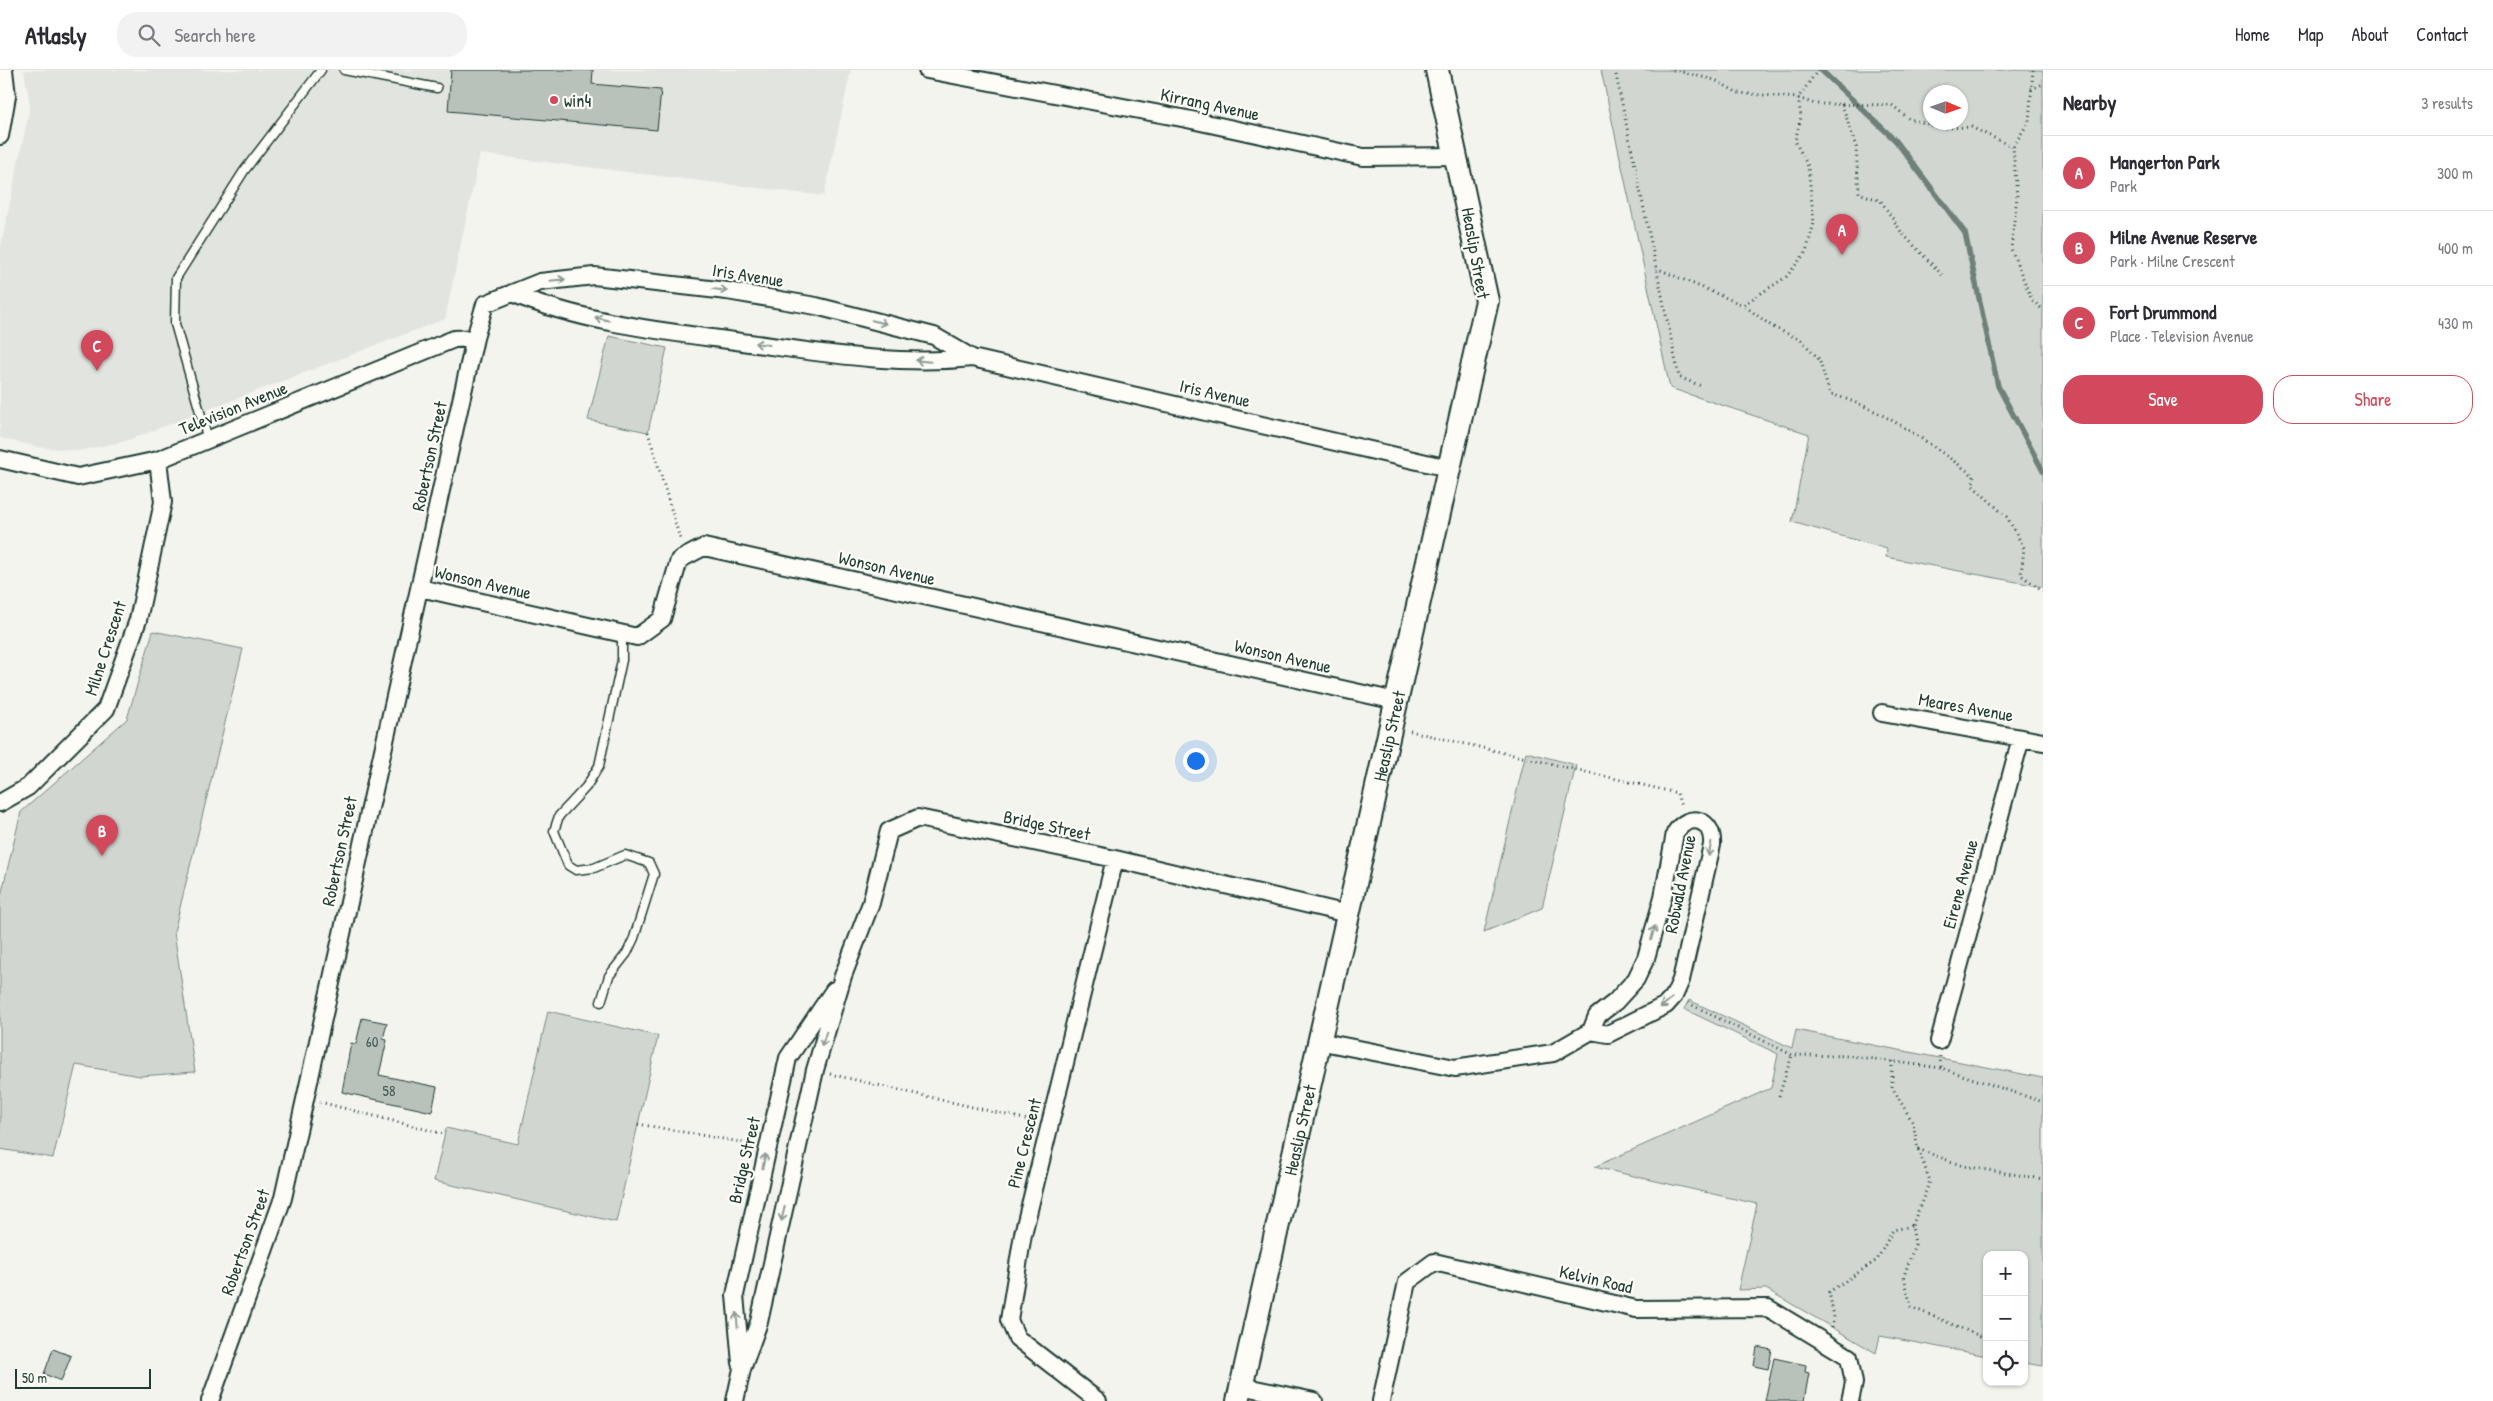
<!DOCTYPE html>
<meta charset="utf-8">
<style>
:root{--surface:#fff;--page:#f2f2f3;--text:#2b2b33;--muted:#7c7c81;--line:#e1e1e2;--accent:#d1495b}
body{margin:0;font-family:"Patrick Hand",sans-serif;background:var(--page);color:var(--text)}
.controls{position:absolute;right:15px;bottom:15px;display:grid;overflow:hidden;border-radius:10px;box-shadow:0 1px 4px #0004}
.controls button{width:45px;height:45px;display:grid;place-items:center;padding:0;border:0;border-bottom:1px solid var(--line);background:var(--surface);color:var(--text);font:25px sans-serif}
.compass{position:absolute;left:1923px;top:15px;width:45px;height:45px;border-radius:50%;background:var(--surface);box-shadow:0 1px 4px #0004;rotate:92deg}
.scale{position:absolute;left:15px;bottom:12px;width:136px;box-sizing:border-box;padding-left:5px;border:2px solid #1f3d34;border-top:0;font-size:14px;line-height:18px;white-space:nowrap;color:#1f3d34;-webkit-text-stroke:4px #fdfcf7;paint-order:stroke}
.you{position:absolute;left:1195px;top:690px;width:18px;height:18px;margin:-12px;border:4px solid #fff;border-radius:50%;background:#1a73e8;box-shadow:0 0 0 8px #1a73e833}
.badge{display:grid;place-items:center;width:32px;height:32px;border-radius:50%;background:var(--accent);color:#fff;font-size:16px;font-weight:700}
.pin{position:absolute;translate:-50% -41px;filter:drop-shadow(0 1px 2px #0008)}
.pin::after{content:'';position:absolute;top:26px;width:18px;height:15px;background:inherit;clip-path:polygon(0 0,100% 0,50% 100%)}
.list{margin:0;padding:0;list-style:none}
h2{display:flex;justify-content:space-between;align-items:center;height:65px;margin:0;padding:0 20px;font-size:21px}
h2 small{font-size:16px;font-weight:400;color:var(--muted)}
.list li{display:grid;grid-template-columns:32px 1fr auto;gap:15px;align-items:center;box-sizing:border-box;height:75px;padding:0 20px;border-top:1px solid var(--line)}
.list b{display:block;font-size:19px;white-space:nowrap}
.list p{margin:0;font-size:16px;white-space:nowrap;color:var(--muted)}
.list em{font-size:16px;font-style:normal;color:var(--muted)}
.actions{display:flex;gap:10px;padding:15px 20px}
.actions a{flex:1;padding:11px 0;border:1px solid var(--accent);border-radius:20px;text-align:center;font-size:18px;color:var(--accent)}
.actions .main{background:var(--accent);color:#fff}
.icon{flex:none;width:28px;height:28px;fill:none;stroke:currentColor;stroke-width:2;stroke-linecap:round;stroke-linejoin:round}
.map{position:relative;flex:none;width:2043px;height:1331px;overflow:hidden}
header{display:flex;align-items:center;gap:30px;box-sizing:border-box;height:70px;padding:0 25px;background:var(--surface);border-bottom:1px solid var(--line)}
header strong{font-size:24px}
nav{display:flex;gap:28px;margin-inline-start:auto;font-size:18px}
.search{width:350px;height:45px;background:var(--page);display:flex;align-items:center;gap:12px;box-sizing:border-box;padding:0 18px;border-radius:20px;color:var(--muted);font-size:19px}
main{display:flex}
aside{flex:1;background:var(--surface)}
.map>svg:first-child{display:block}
</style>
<header>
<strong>Atlasly</strong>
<div class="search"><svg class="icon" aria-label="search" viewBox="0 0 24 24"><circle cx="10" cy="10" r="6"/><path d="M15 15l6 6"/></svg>Search here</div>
<nav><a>Home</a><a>Map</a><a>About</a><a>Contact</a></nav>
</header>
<main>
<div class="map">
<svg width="2043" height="1331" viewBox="0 0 2043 1331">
<rect width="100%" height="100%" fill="#f4f4ef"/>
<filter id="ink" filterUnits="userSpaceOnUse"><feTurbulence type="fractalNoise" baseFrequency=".02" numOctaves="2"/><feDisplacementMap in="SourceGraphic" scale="10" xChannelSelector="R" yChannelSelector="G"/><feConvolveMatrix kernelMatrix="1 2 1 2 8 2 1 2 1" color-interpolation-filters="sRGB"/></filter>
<g filter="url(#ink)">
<path fill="#e2e5df" d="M 24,0 L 851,0 L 824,126 L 480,84 L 445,249 L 126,371 L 79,381 L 38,377 L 0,368 L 0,180 L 30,36 Z"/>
<path fill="#d1d6d1" stroke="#788a82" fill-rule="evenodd" d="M 1601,0 L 2043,0 L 2043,517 L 1886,487 L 1887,479 L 1792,452 L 1809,364 L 1670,318 ZM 1960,22 L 1960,52 L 1930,52 L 1930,22 Z
M 609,266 L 667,278 L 648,362 L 588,350 Z
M 153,561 L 243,579 L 174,862 L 195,1002 L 140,1006 L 76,995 L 53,1088 L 0,1079 L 0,830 L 21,742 L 127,649 Z
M 1526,682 L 1576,695 L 1542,838 L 1484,862 Z
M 1689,930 L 1792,978 L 1796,960 L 2043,1008 L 2043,1296 L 2024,1293 L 2024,1185 L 1987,1185 L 1987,1286 L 1880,1266 L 1876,1283 L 1766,1219 L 1738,1220 L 1757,1134 L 1594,1097 L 1771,1018 L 1778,984 L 1684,939 Z
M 548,941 L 658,966 L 616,1152 L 434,1111 L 446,1058 L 518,1074 Z"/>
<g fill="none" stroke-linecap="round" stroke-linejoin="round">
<path stroke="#6e8179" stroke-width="5.5" d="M 1821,0 L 1896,71 L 1965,163 L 1998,316 L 2043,401"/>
</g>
<path fill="#b9c1bb" stroke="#1f3d34" d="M 451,0 L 593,0 L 592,14 L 661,20 L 657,60 L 448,41 Z
M 362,948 L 387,953 L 383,969 L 387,970 L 379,1005 L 437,1017 L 432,1042 L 342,1022 L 351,973 L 356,974 Z
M 1757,1277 L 1772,1280 L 1768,1299 L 1754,1296 Z
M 53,1279 L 71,1286 L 61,1311 L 44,1304 Z
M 1774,1288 L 1806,1295 L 1805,1302 L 1809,1303 L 1804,1331 L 1765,1331 Z"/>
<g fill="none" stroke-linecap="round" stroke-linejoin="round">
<g stroke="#1f3d34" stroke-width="11">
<path id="lane" d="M 344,0 L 437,18
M 208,370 L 175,254 L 176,208 L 244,101 L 321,0
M 601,932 L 609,906 L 627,883 L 634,868 L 654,804 L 649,793 L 625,785 L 594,798 L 576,800 L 568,795 L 554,761 L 559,746 L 586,717 L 599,696 L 622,590 L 622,563"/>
</g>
<g stroke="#1f3d34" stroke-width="20">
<path id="street" d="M 927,0 L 1187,49 L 1363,87 L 1457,86
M 0,66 L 7,26 L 4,0
M 512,223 C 584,254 672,262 749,273 C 823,283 898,296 972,288
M 0,389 L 78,407 L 158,390 L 454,269 L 475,268
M 420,518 L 637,567 L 662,549 L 679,490 L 704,477 L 1396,631
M 1882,643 L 2043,672
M 0,733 L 28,717 L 106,639 L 138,550 L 163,432 L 158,390
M 1318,971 L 1455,998 L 1553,983 L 1591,961 L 1597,946 L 1615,932 L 1636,909 L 1646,888 L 1663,827 L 1675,763 C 1689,741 1714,749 1712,775 L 1681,910 L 1674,926 L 1666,935 L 1608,964 L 1591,961
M 1939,971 L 2021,668
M 741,1293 L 735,1225 L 788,988 L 834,920
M 1241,1316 L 1314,1331
M 210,1331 L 283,1128 L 475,268 L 485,234 L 540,212 L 594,206 L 727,221 L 816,236 L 934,266 L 972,288 L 1448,398
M 735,1331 L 742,1299 L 759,1252 L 815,1000 L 843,906 L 871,833 L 889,761 L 918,748 L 1115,789 L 1348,844
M 1098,1331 L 1017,1268 L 1009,1250 L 1023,1164 L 1115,789
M 1381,1331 L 1407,1212 L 1434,1192 L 1636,1239 L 1768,1238 L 1849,1287 L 1854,1313 L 1850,1331"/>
</g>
<g stroke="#1f3d34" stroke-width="26">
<g id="secondary">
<path id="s1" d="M 1238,1331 L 1487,231 L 1437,0"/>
</g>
</g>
<path stroke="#1f3d34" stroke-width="3" stroke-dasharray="1 4" stroke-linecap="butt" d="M 1615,0 L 1679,307 L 1701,316
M 1673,0 L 1715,10 L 1738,23 L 1798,28 L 1815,34 L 1892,35 L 1909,49 L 1943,58 L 1971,57 L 2013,77
M 1818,0 L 1798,28 L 1801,47 L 1795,71 L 1808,96 L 1814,153 L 1806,182 L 1786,207 L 1743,235 L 1773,257 L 1801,270 L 1819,289 L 1830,324 C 1882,338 1931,374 1974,406 L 1973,416 L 2007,447 L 2024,478 L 2021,505 L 2043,521
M 2033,0 L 2029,51 L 2013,77 L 2017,127 L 2011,179 L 2032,230 L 2043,240
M 2031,19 L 2043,14
M 1842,34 L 1856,77 L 1859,123 L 1881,131 L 1902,163 L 1944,207
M 1656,198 L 1743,235
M 648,362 L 681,472
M 1410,661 L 1677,723 L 1681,737
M 1688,933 L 1792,985 L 1851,986 L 1941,998
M 1940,986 L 1941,998 L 2043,1032
M 1892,991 L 1892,1017 L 1913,1053 L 1918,1079 L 1930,1111 L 1912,1156 L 1915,1174 L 1904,1206 L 1911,1237 L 1987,1269
M 830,1004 L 1033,1051
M 1779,1026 L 1792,985
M 320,1032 L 444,1064
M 638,1054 L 752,1074
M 1918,1079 L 1963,1096 L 2043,1109
M 1832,1257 L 1834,1246 L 1829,1222 L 1877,1190 L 1893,1160 L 1912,1156"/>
<use href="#lane" stroke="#fdfcf7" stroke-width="8"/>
<use href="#street" stroke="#fdfcf7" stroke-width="16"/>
<use href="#secondary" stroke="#fdfcf7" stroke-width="22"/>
</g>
<defs><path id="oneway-shaft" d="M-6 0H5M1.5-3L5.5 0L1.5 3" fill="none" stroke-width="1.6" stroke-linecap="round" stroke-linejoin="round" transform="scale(1.25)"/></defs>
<g stroke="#8e9c96">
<use href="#oneway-shaft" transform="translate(558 210) rotate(-6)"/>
<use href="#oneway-shaft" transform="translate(720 220) rotate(7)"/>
<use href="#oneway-shaft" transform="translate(602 249) rotate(-167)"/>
<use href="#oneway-shaft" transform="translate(879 252) rotate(14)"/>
<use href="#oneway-shaft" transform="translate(762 274) rotate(-172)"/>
<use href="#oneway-shaft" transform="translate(923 291) rotate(-175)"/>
<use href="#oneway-shaft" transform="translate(1710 779) rotate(101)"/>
<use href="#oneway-shaft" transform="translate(1653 863) rotate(-75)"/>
<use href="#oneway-shaft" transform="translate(1666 933) rotate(141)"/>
<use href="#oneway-shaft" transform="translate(824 969) rotate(107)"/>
<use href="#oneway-shaft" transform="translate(764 1091) rotate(-78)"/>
<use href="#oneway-shaft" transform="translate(783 1144) rotate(103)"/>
<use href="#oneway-shaft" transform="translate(737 1250) rotate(-95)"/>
</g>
</g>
<circle fill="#d1495b" stroke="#fdfcf7" stroke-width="2" cx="554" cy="30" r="5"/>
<g text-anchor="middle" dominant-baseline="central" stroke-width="4.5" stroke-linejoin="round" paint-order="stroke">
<g font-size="15" fill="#465e56">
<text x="372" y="971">60</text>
<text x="389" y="1020">58</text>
</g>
<g font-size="18" fill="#1f3d34" stroke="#fdfcf7" text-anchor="start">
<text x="564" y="30">win4</text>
</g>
<g font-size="18" fill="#1f3d34" stroke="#fdfcf7">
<text transform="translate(1210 34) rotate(12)">Kirrang Avenue</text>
<text transform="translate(1476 183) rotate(80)">Heaslip Street</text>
<text transform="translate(748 205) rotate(9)">Iris Avenue</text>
<text transform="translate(1215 323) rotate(13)">Iris Avenue</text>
<text transform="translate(233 338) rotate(-22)">Television Avenue</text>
<text transform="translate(429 386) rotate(-78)">Robertson Street</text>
<text transform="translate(887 498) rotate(13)">Wonson Avenue</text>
<text transform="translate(483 512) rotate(13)">Wonson Avenue</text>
<text transform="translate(105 578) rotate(-72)">Milne Crescent</text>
<text transform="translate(1283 586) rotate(13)">Wonson Avenue</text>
<text transform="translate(1966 637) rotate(10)">Meares Avenue</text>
<text stroke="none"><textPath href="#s1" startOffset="682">Heaslip Street</textPath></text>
<text transform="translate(1047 755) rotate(12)">Bridge Street</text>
<text transform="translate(339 781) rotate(-78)">Robertson Street</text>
<text transform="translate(1680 814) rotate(-79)">Robwald Avenue</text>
<text transform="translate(1960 814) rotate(-75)">Eirene Avenue</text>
<text stroke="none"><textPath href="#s1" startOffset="278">Heaslip Street</textPath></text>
<text transform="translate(1024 1073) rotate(-76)">Pine Crescent</text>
<text transform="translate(744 1090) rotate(-77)">Bridge Street</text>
<text transform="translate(245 1172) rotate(-70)">Robertson Street</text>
<text transform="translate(1596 1209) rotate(13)">Kelvin Road</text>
</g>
</g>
</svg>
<div class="controls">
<button>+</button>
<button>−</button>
<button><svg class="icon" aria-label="locate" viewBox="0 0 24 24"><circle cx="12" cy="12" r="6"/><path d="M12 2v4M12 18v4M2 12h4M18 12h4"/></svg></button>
</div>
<svg class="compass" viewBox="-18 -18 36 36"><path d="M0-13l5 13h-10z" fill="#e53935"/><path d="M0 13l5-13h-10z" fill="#7c7c81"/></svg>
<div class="scale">50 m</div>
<div class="you"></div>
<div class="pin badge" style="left:1842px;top:185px">A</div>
<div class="pin badge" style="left:102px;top:786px">B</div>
<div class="pin badge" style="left:97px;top:301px">C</div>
</div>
<aside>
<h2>Nearby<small>3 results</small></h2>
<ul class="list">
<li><span class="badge">A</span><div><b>Mangerton Park</b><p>Park</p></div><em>300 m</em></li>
<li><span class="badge">B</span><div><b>Milne Avenue Reserve</b><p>Park · Milne Crescent</p></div><em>400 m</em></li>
<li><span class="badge">C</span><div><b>Fort Drummond</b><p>Place · Television Avenue</p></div><em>430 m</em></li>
</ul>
<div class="actions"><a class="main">Save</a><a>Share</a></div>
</aside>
</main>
